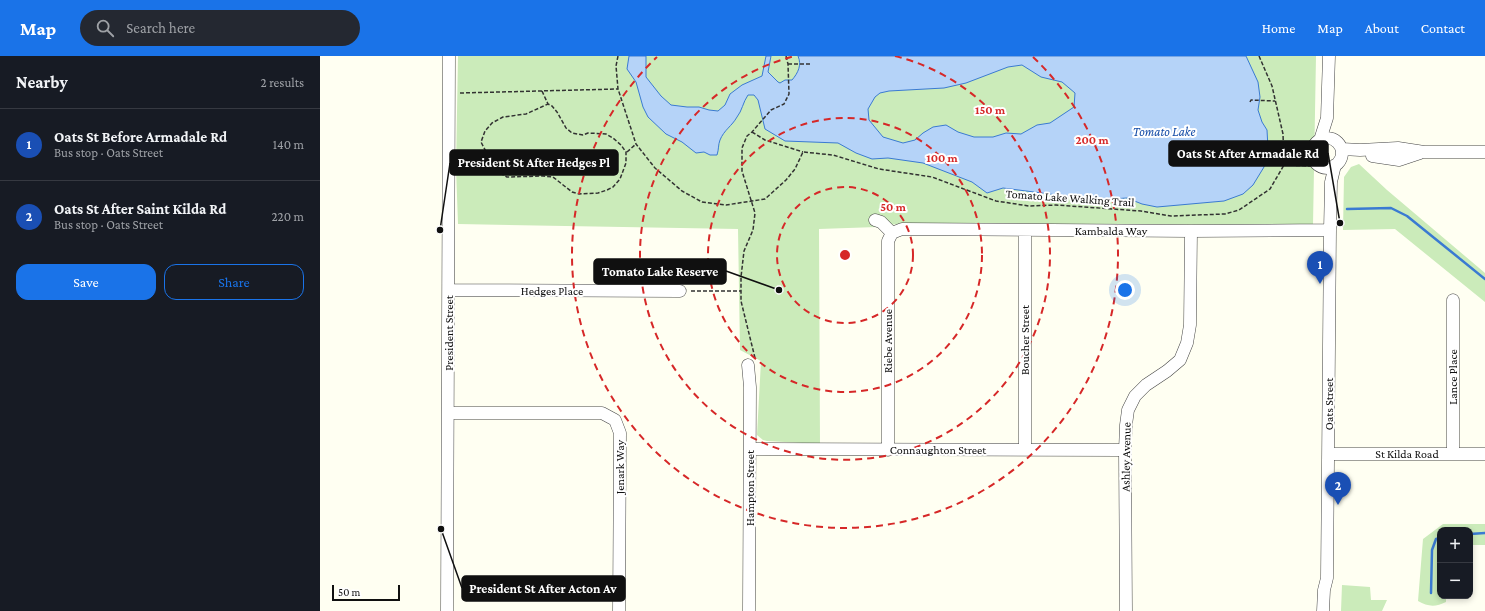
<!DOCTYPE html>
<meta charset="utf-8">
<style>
:root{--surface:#171b24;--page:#242831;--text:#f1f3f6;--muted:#9ea1a6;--line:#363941;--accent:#1a73e8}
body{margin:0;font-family:"Crimson Pro",serif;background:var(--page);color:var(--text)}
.controls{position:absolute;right:12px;bottom:12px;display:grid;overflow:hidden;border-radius:8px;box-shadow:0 2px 6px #0003}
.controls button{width:36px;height:36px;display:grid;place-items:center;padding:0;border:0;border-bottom:1px solid var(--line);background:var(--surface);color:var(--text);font:20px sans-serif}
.scale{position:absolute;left:12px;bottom:10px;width:68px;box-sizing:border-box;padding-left:4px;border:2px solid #101010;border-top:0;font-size:11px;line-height:14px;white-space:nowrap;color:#101010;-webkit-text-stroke:3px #fff;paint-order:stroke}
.you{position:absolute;left:805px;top:234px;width:14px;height:14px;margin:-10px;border:3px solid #fff;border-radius:50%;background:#1a73e8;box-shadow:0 0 0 6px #1a73e833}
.badge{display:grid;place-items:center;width:26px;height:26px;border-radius:50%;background:var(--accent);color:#fff;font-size:13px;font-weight:700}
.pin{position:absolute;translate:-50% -33px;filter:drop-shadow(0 1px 2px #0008)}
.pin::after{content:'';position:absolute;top:21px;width:14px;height:12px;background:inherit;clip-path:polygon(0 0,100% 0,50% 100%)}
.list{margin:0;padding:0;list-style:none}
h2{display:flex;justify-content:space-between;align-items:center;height:52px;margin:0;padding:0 16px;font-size:17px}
h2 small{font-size:13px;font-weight:400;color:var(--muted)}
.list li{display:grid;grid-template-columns:26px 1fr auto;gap:12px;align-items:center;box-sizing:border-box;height:72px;padding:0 16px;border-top:1px solid var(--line)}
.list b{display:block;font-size:15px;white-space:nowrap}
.list p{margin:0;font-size:13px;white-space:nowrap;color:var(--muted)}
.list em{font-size:13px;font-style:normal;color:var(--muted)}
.actions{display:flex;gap:8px;padding:12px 16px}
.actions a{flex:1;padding:9px 0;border:1px solid var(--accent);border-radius:12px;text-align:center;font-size:14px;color:var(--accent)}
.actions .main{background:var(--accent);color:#fff}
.icon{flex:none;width:22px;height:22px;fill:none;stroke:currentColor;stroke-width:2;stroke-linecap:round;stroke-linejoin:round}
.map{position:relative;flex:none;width:1165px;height:555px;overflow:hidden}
header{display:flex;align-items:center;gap:24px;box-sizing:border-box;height:56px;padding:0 20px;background:var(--accent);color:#fff}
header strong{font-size:19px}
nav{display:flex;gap:22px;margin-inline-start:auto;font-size:14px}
.search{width:280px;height:36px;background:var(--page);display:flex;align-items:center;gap:10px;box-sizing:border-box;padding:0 14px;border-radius:22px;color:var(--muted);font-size:15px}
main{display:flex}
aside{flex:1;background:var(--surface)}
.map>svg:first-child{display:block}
</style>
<header>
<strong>Map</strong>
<div class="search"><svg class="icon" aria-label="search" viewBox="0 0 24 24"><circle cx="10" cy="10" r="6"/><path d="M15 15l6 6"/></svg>Search here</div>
<nav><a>Home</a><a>Map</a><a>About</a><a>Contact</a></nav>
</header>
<main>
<aside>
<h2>Nearby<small>2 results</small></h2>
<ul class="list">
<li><span class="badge" style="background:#1a4fb4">1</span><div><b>Oats St Before Armadale Rd</b><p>Bus stop · Oats Street</p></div><em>140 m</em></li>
<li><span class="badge" style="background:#1a4fb4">2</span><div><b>Oats St After Saint Kilda Rd</b><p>Bus stop · Oats Street</p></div><em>220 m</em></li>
</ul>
<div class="actions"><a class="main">Save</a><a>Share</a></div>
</aside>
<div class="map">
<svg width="1165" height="555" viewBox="0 0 1165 555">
<rect width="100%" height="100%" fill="#fffff2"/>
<path fill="#cbebba" d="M 138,0 L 996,0 L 993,169 L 584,167 L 557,171 L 499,173 L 500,388 L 447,385 L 443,384 L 437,379 L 441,305 L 420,294 L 418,173 L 138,168 L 136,112 Z
M 1039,108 L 1067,134 L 1165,217 L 1165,246 L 1075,173 L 1023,174 L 1024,121 L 1031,111 Z
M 1123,468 L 1165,468 L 1165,489 L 1150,489 L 1150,474 L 1120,474 L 1120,540 L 1126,540 L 1126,546 C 1116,551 1108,551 1098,545 L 1103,483 Z
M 1022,529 L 1050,531 L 1051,544 L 1067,544 L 1062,555 L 1021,555 Z"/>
<path fill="#b5d3f8" stroke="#3a7ad2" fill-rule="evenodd" d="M 309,0 L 326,0 L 326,21 L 341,40 L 351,49 L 367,51 L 379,51 L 389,54 L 398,55 L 405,49 L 410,38 L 422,29 L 442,20 L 446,0 L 451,0 L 448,16 L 458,26 L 460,27 L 465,24 L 472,24 C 478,17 482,9 478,0 L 926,0 L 938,26 L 940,41 L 938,54 L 942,66 L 947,74 L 948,92 L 944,111 L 933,129 L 923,138 L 904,145 L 837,151 L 822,148 L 807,142 L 776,144 L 683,132 L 667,137 L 652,126 L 603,107 L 568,102 L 552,103 L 536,97 L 518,87 L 465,85 L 445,73 L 438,44 L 434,39 L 428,39 C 423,46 422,55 417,61 C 412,70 404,74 400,84 C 398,89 399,93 397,99 L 390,99 L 384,96 L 376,97 L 362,86 L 346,78 L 328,61 L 323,51 L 316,26 L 307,13 ZM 702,9 L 721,21 L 742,26 L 755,37 L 754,51 L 730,67 L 717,69 L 701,78 L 686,77 L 673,81 L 654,81 L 638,76 L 626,69 L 613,71 L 603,77 L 595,84 L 583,87 L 563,81 L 549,64 L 548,53 L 555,41 L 560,37 L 569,35 L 624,32 L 646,27 L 688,11 Z"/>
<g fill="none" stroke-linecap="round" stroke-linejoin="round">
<path stroke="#3a7ad2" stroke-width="2.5" d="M 1027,153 L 1071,152 L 1087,160 L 1165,223
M 1150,478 L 1165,477
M 1111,537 L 1112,494 L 1116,483 L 1120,482"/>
<g stroke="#434343" stroke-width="13">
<path id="minor" d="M992 97a15 15 0 1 1 30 0a15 15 0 1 1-30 0Z
M 1000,84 L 1007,62 L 1009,0
M 1022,93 L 1040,94 L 1078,92 L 1104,96 L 1165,96
M 1052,100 L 1079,104 L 1100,97
M 555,164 L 561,166 L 572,177
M 705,175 L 705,394
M 572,177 L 582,173 L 871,175 L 1010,174
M 129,234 L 360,235
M 428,309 L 430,331 L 429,555
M 128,357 L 282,357 L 295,364 L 300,377 L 299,555
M 430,393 L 805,394
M 568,394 L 568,185 L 572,177
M 1009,398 L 1165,398
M 1133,398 L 1133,244
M 127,555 L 129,0
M 806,555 L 805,394 L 806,369 L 808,354 L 815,340 L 826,329 L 847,315 L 860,304 L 867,287 L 870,269 L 871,175
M 1003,555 L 1004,534 L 1007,522 L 1010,174 L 1011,126 L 1015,109"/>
</g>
<path stroke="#323232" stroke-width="1.5" stroke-dasharray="4 2" stroke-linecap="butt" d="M 298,0 L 296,10 L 298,33 L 316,88 L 335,112 L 362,135 L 382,146 L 406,149 L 445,143 L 466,124 L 475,113 L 483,96 L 513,99 L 559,113 L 612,121 L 676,145 L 709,150 L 736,149 L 821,155 L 851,160 L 905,158 L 919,154 L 950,133 L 964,109 L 963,78 L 952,30 L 939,0
M 468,8 L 492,8
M 222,35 L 228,48 L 232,50 L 237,56 L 246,72 L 252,77 L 263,79 L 268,77 L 286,78 L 293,82 L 301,89 L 306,96 L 306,107 L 300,123 L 293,131 L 287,134 L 278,137 L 259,138 L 252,136 L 233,121 L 223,120 L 187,121 L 182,118 L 172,107 L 161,86 L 165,75 L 172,67 L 183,61 L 206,58 L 228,48
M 140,37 L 298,33
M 930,46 L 931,44 L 955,45
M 432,76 L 445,84 L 483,96
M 307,96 L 316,88
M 964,109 L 994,110
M 138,112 L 173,116 L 182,118
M 371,235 L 421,235
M 435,302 L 421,245 L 421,221 L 424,195 L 433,174 L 435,157 L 422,115 L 422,92 L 427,80 L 432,76 L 451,54 L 464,48 L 469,38 L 468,8 L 466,0"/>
<use href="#minor" stroke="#fff" stroke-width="12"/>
</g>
<g fill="none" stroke="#d62828" stroke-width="2" stroke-dasharray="7 5">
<circle cx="525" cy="199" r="68"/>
<circle cx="525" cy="199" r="137"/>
<path d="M575 0A205 205 0 1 1 475 0"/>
<path d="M713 1A273 273 0 1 1 337 1"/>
</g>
<g text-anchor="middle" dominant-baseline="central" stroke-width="4" stroke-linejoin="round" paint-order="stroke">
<g font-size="12" fill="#101010" stroke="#fff">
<text transform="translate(750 142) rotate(4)">Tomato Lake Walking Trail</text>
<text x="791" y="175">Kambalda Way</text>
<text x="232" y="235">Hedges Place</text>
<text transform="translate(129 277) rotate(-90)">President Street</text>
<text transform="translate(705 284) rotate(-90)">Boucher Street</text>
<text transform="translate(568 285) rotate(-90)">Riebe Avenue</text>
<text transform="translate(1133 321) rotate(-90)">Lance Place</text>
<text transform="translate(1009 348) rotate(-90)">Oats Street</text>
<text x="618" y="394">Connaughton Street</text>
<text x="1087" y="398">St Kilda Road</text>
<text transform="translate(806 401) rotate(-89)">Ashley Avenue</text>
<text transform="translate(300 411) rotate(-90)">Jenark Way</text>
<text transform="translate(430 432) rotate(-90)">Hampton Street</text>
</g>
<g font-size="13" font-style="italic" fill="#144ca7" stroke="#fff">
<text x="844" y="75">Tomato Lake</text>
</g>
</g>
<circle cx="525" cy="199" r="6" fill="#d62828" stroke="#fff" stroke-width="2"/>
<g font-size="12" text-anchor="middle" font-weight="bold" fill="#d62828" stroke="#fff" stroke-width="4" stroke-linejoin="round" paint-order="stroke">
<text x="670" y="58">150 m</text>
<text x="772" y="88">200 m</text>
<text x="622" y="106">100 m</text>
<text x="573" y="155">50 m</text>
</g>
<path fill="none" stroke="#101010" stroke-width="1.5" d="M1020 167L1008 97M120 174L130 107M459 234L406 215M121 473L142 532"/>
<g fill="#101010" stroke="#fff" stroke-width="1.5">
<circle cx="1020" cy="167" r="4"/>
<circle cx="120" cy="174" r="4"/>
<circle cx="459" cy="234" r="4"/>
<circle cx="121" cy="473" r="4"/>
</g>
<g fill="#101010" stroke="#101010" stroke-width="1.5">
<rect x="849" y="85" width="159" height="25" rx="4"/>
<rect x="130" y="94" width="168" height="25" rx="4"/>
<rect x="274" y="203" width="132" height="25" rx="4"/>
<rect x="142" y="520" width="163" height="25" rx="4"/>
</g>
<g font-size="13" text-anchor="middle" font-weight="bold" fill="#fff">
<text x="928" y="102">Oats St After Armadale Rd</text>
<text x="214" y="111">President St After Hedges Pl</text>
<text x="340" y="220">Tomato Lake Reserve</text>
<text x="223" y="537">President St After Acton Av</text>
</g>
</svg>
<div class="controls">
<button>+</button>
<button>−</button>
</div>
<div class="scale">50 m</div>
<div class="you"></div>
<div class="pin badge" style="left:1000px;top:228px;background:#1a4fb4">1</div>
<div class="pin badge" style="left:1018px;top:449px;background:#1a4fb4">2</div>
</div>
</main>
